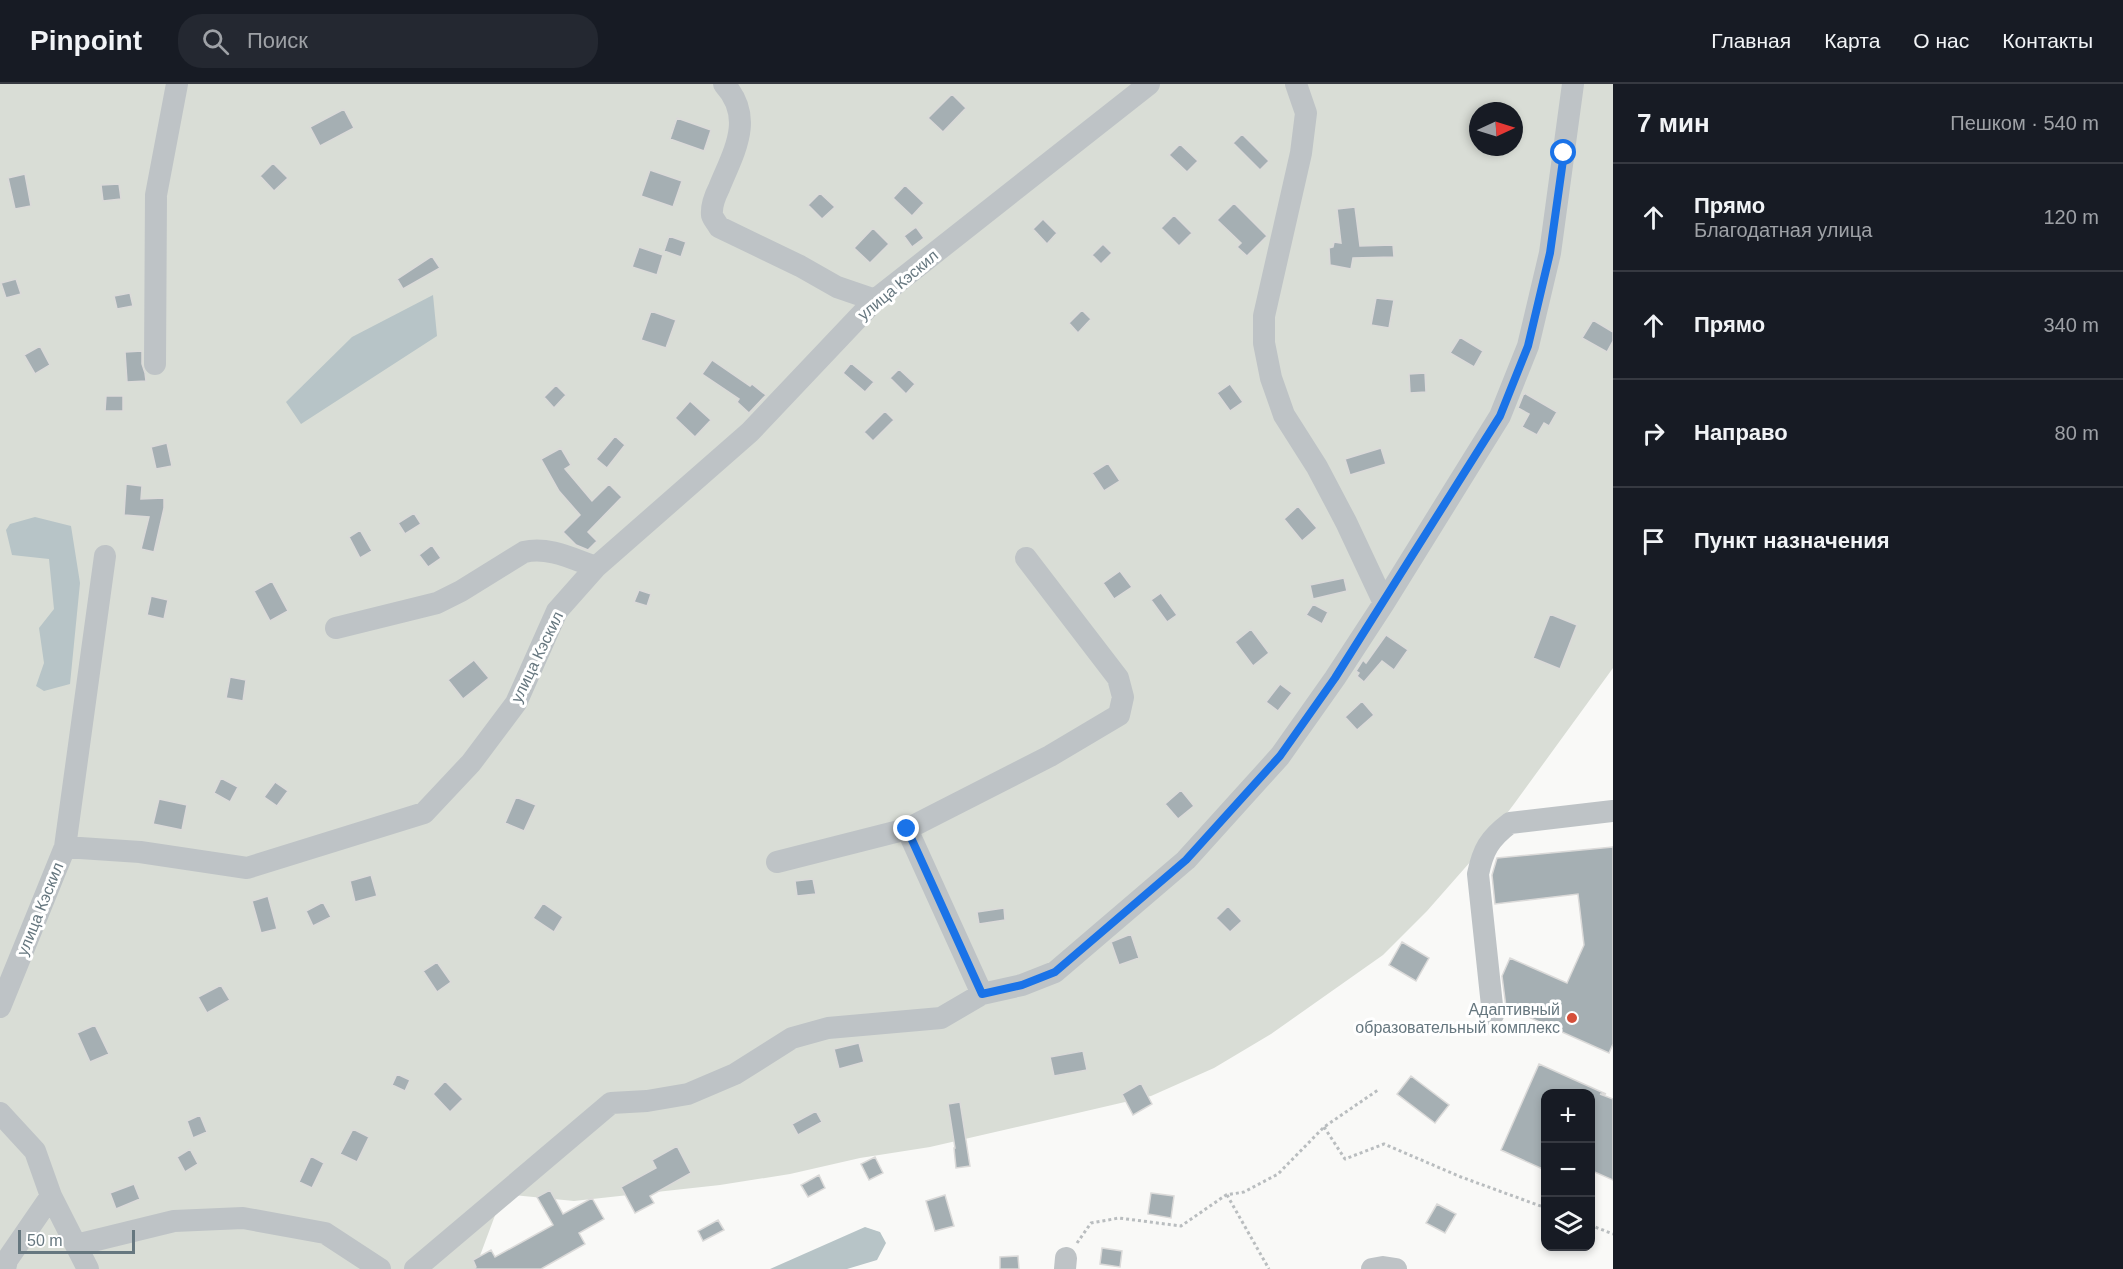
<!DOCTYPE html>
<html lang="ru">
<meta charset="utf-8">
<style>
:root{--surface:#171b24;--page:#242831;--text:#f1f3f6;--muted:#9ea1a6;--line:#363941}
body{margin:0;font-family:Arial,sans-serif;background:var(--page);color:var(--text)}
.controls{position:absolute;right:18px;bottom:18px;display:grid;overflow:hidden;border-radius:12px;box-shadow:0 3px 9px #0003}
.controls button{width:54px;height:54px;display:grid;place-items:center;padding:0;border:0;border-bottom:2px solid var(--line);background:var(--surface);color:var(--text);font:30px sans-serif}
.compass{position:absolute;left:1469px;top:18px;width:54px;height:54px;border-radius:50%;background:var(--surface);box-shadow:0 3px 9px #0003;rotate:86deg}
.scale{position:absolute;left:18px;bottom:15px;width:117px;box-sizing:border-box;padding-left:6px;border:3px solid #66777f;border-top:0;font-size:16px;line-height:21px;white-space:nowrap;color:#66777f;-webkit-text-stroke:4px #fff;paint-order:stroke}
.stop{position:absolute;width:18px;height:18px;margin:-14px;border:4px solid #1a73e8;border-radius:50%;background:#fff}
.stop.end{background:#1a73e8;border-color:#fff;box-shadow:0 2px 6px #0008}
.list{margin:0;padding:0;list-style:none}
h2{display:flex;justify-content:space-between;align-items:center;height:78px;margin:0;padding:0 24px;font-size:26px}
h2 small{font-size:20px;font-weight:400;color:var(--muted)}
.list li{display:grid;grid-template-columns:39px 1fr auto;gap:18px;align-items:center;box-sizing:border-box;height:108px;padding:0 24px;border-top:2px solid var(--line)}
.list b{display:block;font-size:22px;white-space:nowrap}
.list p{margin:0;font-size:20px;white-space:nowrap;color:var(--muted)}
.list em{font-size:20px;font-style:normal;color:var(--muted)}
.icon{flex:none;width:33px;height:33px;fill:none;stroke:currentColor;stroke-width:2;stroke-linecap:round;stroke-linejoin:round}
.map{position:relative;flex:none;width:1613px;height:1185px;overflow:hidden}
header{display:flex;align-items:center;gap:36px;box-sizing:border-box;height:84px;padding:0 30px;background:var(--surface);border-bottom:2px solid var(--line)}
header strong{font-size:28px}
nav{display:flex;gap:33px;margin-inline-start:auto;font-size:21px}
.search{width:420px;height:54px;background:var(--page);display:flex;align-items:center;gap:15px;box-sizing:border-box;padding:0 21px;border-radius:24px;color:var(--muted);font-size:22px}
main{display:flex}
aside{flex:1;background:var(--surface)}
.map>svg:first-child{display:block}
</style>
<header>
<strong>Pinpoint</strong>
<div class="search"><svg class="icon" aria-label="search" viewBox="0 0 24 24"><circle cx="10" cy="10" r="6"/><path d="M15 15l6 6"/></svg>Поиск</div>
<nav><a>Главная</a><a>Карта</a><a>О нас</a><a>Контакты</a></nav>
</header>
<main>
<div class="map">
<svg width="1613" height="1185" viewBox="0 0 1613 1185">
<rect width="100%" height="100%" fill="#f9f9f7"/>
<path fill="#d9ddd6" fill-rule="evenodd" d="M 0,0 L 1613,0 L 1613,584 L 1514,720 L 1471,777 L 1427,827 L 1383,871 L 1271,950 L 1214,984 L 1151,1012 L 930,1063 L 860,1074 L 790,1090 L 720,1101 L 574,1117 L 503,1110 L 475,1185 L 0,1185 ZM 1478,27 L 1514,27 L 1514,63 L 1478,63 Z"/>
<path fill="#b7c4c7" d="M 433,211 L 437,252 L 301,340 L 286,318 L 352,253 Z
M 35,433 L 71,442 L 80,499 L 70,600 L 44,607 L 36,602 L 44,579 L 39,544 L 54,525 L 49,475 L 12,471 L 6,446 L 10,440 Z
M 865,1143 L 880,1148 L 886,1159 L 877,1176 L 847,1185 L 770,1185 Z"/>
<path fill="#a5afb3" stroke="#dbdad9" stroke-width="1.5" d="M 952,10 L 966,24 L 943,48 L 928,34 Z
M 344,25 L 354,44 L 320,62 L 310,43 Z
M 677,34 L 711,46 L 704,67 L 670,55 Z
M 1242,50 L 1269,77 L 1260,86 L 1233,59 Z
M 1180,60 L 1198,77 L 1187,88 L 1169,71 Z
M 273,79 L 288,94 L 274,107 L 260,92 Z
M 650,86 L 682,97 L 673,123 L 641,112 Z
M 25,90 L 31,122 L 15,125 L 8,94 Z
M 119,100 L 121,115 L 103,117 L 101,101 Z
M 905,101 L 924,119 L 912,132 L 893,114 Z
M 820,109 L 835,123 L 822,135 L 808,121 Z
M 1234,119 L 1267,152 L 1247,172 L 1237,163 L 1241,159 L 1217,136 Z
M 1355,123 L 1360,162 L 1393,161 L 1394,173 L 1353,174 L 1351,185 L 1330,181 L 1329,164 L 1333,163 L 1334,158 L 1341,159 L 1337,125 Z
M 1174,131 L 1192,149 L 1179,162 L 1161,144 Z
M 1043,135 L 1057,149 L 1047,160 L 1033,145 Z
M 916,143 L 924,154 L 912,163 L 904,152 Z
M 873,144 L 889,160 L 870,179 L 854,164 Z
M 669,152 L 686,158 L 681,173 L 664,167 Z
M 1103,160 L 1112,169 L 1101,180 L 1092,171 Z
M 639,163 L 663,171 L 657,191 L 632,183 Z
M 432,172 L 440,184 L 403,205 L 397,195 Z
M 16,195 L 21,210 L 6,214 L 1,199 Z
M 130,209 L 133,222 L 117,225 L 114,212 Z
M 1376,214 L 1394,216 L 1389,244 L 1371,241 Z
M 1082,226 L 1091,235 L 1078,249 L 1069,239 Z
M 651,227 L 676,236 L 666,264 L 641,256 Z
M 1593,236 L 1613,248 L 1613,257 L 1607,268 L 1582,254 Z
M 1460,253 L 1483,267 L 1474,283 L 1450,269 Z
M 40,262 L 50,281 L 35,290 L 24,271 Z
M 142,267 L 142,280 L 145,289 L 146,297 L 127,298 L 125,268 Z
M 712,276 L 750,302 L 752,300 L 766,311 L 749,329 L 737,318 L 739,315 L 702,290 Z
M 851,279 L 874,298 L 865,308 L 843,289 Z
M 899,285 L 915,300 L 906,310 L 890,294 Z
M 1425,289 L 1426,308 L 1410,309 L 1409,290 Z
M 1230,300 L 1243,318 L 1230,327 L 1217,309 Z
M 556,301 L 566,311 L 554,324 L 544,313 Z
M 1524,309 L 1557,328 L 1549,342 L 1544,339 L 1537,351 L 1522,343 L 1529,330 L 1518,324 Z
M 106,312 L 123,312 L 123,327 L 105,327 Z
M 690,317 L 711,336 L 695,353 L 675,334 Z
M 885,327 L 894,336 L 873,357 L 864,348 Z
M 615,352 L 625,361 L 607,384 L 596,375 Z
M 167,359 L 172,382 L 156,385 L 151,363 Z
M 561,364 L 571,381 L 565,385 L 592,417 L 609,400 L 622,413 L 588,448 L 597,457 L 588,466 L 576,461 L 563,448 L 580,431 L 559,407 L 541,375 Z
M 1381,364 L 1386,380 L 1350,391 L 1345,375 Z
M 1108,379 L 1120,397 L 1104,407 L 1092,389 Z
M 126,400 L 142,402 L 141,415 L 164,414 L 164,424 L 154,468 L 141,465 L 149,433 L 124,431 Z
M 1298,422 L 1317,444 L 1302,457 L 1284,435 Z
M 414,429 L 421,440 L 405,450 L 398,439 Z
M 360,446 L 372,467 L 360,474 L 349,453 Z
M 432,461 L 441,474 L 428,483 L 419,471 Z
M 1120,487 L 1132,503 L 1114,515 L 1103,499 Z
M 1344,494 L 1347,507 L 1313,515 L 1310,501 Z
M 272,497 L 288,527 L 270,537 L 254,507 Z
M 639,506 L 651,510 L 647,522 L 634,518 Z
M 1161,509 L 1177,531 L 1167,538 L 1151,516 Z
M 151,512 L 168,516 L 164,535 L 147,531 Z
M 1313,520 L 1328,528 L 1322,540 L 1306,531 Z
M 1550,530 L 1577,541 L 1560,585 L 1533,574 Z
M 1251,545 L 1269,569 L 1253,582 L 1235,558 Z
M 1386,551 L 1408,566 L 1394,586 L 1382,577 L 1364,598 L 1357,592 L 1359,589 L 1356,587 L 1363,576 L 1366,579 Z
M 474,576 L 489,594 L 463,615 L 448,596 Z
M 230,593 L 246,596 L 243,617 L 226,614 Z
M 1280,600 L 1292,609 L 1278,627 L 1266,618 Z
M 1362,617 L 1374,631 L 1357,646 L 1345,633 Z
M 221,694 L 238,703 L 230,718 L 214,709 Z
M 275,698 L 288,707 L 277,722 L 264,713 Z
M 1181,706 L 1194,722 L 1178,735 L 1165,720 Z
M 516,713 L 536,721 L 524,747 L 505,739 Z
M 159,715 L 187,721 L 182,746 L 153,740 Z
M 1613,763 L 1613,960 L 1609,969 L 1506,923 L 1502,892 L 1510,874 L 1567,899 L 1584,861 L 1578,810 L 1495,820 L 1492,791 L 1497,774 Z
M 371,791 L 377,812 L 355,818 L 350,797 Z
M 813,795 L 816,810 L 797,812 L 795,797 Z
M 268,812 L 277,845 L 261,849 L 252,817 Z
M 323,818 L 331,833 L 313,842 L 306,827 Z
M 543,819 L 563,833 L 554,848 L 533,834 Z
M 1228,822 L 1242,837 L 1230,848 L 1216,834 Z
M 1004,824 L 1005,836 L 979,840 L 977,828 Z
M 1131,850 L 1139,874 L 1119,881 L 1111,858 Z
M 1402,858 L 1429,874 L 1416,897 L 1389,881 Z
M 437,878 L 451,898 L 437,908 L 423,887 Z
M 221,901 L 230,916 L 207,929 L 198,913 Z
M 95,941 L 109,970 L 90,978 L 77,949 Z
M 859,959 L 864,978 L 839,985 L 834,965 Z
M 1083,967 L 1087,986 L 1054,992 L 1050,973 Z
M 1539,980 L 1606,1010 L 1600,1010 L 1613,1015 L 1613,1096 L 1590,1086 L 1590,1010 L 1545,1010 L 1545,1086 L 1501,1066 Z
M 397,990 L 410,996 L 405,1007 L 392,1001 Z
M 1411,992 L 1449,1021 L 1435,1039 L 1397,1010 Z
M 445,997 L 463,1015 L 450,1028 L 433,1010 Z
M 1141,999 L 1152,1020 L 1133,1031 L 1122,1010 Z
M 960,1018 L 970,1082 L 956,1084 L 954,1064 L 955,1064 L 948,1020 Z
M 816,1027 L 822,1038 L 798,1051 L 792,1040 Z
M 200,1031 L 207,1048 L 193,1054 L 187,1037 Z
M 353,1045 L 369,1053 L 357,1078 L 340,1070 Z
M 677,1062 L 691,1089 L 650,1112 L 654,1119 L 635,1129 L 621,1103 L 656,1084 L 652,1076 Z
M 190,1065 L 198,1080 L 185,1088 L 177,1073 Z
M 311,1072 L 324,1079 L 312,1104 L 299,1098 Z
M 875,1073 L 883,1089 L 869,1096 L 861,1080 Z
M 819,1091 L 825,1104 L 808,1113 L 801,1101 Z
M 134,1100 L 140,1115 L 116,1125 L 110,1109 Z
M 550,1106 L 563,1130 L 592,1114 L 604,1135 L 579,1149 L 585,1160 L 541,1185 L 473,1185 L 476,1183 L 473,1176 L 491,1166 L 495,1173 L 553,1141 L 537,1113 Z
M 1151,1109 L 1174,1112 L 1171,1134 L 1148,1130 Z
M 945,1111 L 954,1142 L 935,1147 L 926,1117 Z
M 1437,1120 L 1456,1130 L 1445,1149 L 1426,1139 Z
M 718,1136 L 724,1146 L 703,1157 L 698,1147 Z
M 1102,1164 L 1122,1167 L 1120,1183 L 1100,1180 Z
M 1018,1172 L 1019,1185 L 1000,1185 L 1000,1173 Z"/>
<g fill="none" stroke-linecap="round" stroke-linejoin="round">
<path stroke="#b9bdbf" stroke-width="3" stroke-dasharray="3 3" stroke-linecap="butt" d="M 1324,1043 L 1345,1075 L 1384,1060 L 1461,1093 L 1546,1124
M 1227,1111 L 1269,1185
M 1590,1141 L 1613,1150
M 1077,1159 L 1091,1139 L 1119,1134 L 1181,1142 L 1226,1111 L 1244,1108 L 1278,1090 L 1324,1043 L 1378,1006"/>
<path stroke="#bec3c6" stroke-width="22" d="M 724,0 C 755,34 734,67 719,104 C 715,112 711,121 712,131 C 713,135 717,139 719,143 L 800,182 L 837,203 L 875,216
M 1296,0 L 1306,29 L 1301,69 L 1264,232 L 1264,259 L 1271,294 L 1284,331 L 1317,383 L 1346,438 L 1384,519
M 155,280 L 156,111 L 177,0
M 336,544 L 437,519 L 461,507 L 524,468 C 548,462 573,475 596,483
M 65,763 L 105,472
M 777,778 L 907,745
M 982,910 L 907,745 L 1050,672 L 1119,631 L 1123,613 L 1118,594 L 1026,474
M 0,923 L 65,763 L 140,768 L 247,784 L 424,729 L 471,679 L 516,619 L 557,527 L 596,483 L 750,348 L 875,216 L 1149,0
M 1493,931 L 1478,790 C 1483,766 1489,755 1510,739 L 1613,727
M 0,1029 L 35,1067 L 51,1112 L 88,1185
M 76,1161 L 174,1137 L 243,1134 L 325,1149 L 380,1185
M 5,1185 L 7,1176 L 51,1112
M 415,1185 L 611,1019 L 647,1017 L 688,1010 L 735,990 L 792,954 L 828,944 L 941,934 L 982,910 L 1022,901 L 1055,888 L 1186,776 L 1280,672 L 1335,594 L 1384,519 L 1500,332 L 1528,262 L 1550,169 L 1573,0
M 1065,1185 L 1066,1174
M 1372,1185 L 1383,1183 L 1396,1185"/>
</g>
<g fill="none" stroke-linecap="round" stroke-linejoin="round">
<path stroke="#1a73e8" stroke-width="8" d="M 907,745 L 982,910 L 1022,901 L 1055,888 L 1186,776 L 1280,672 L 1335,594 L 1500,332 L 1528,262 L 1550,169 L 1564,69"/>
</g>
<circle fill="#d54f3a" stroke="#fff" stroke-width="2" cx="1572" cy="934" r="6"/>
<g text-anchor="middle" dominant-baseline="central" stroke-width="6" stroke-linejoin="round" paint-order="stroke">
<g font-size="16" fill="#66777f" stroke="#fff">
<text transform="translate(898 201) rotate(-40)">улица Кэскил</text>
<text transform="translate(537 573) rotate(-64)">улица Кэскил</text>
<text transform="translate(40 825) rotate(-68)">улица Кэскил</text>
</g>
<g font-size="16" fill="#66777f" stroke="#fff" text-anchor="end">
<text x="1560" y="925">Адаптивный<tspan x="1560" dy="18">образовательный комплекс</tspan></text>
</g>
</g>
</svg>
<div class="controls">
<button>+</button>
<button>−</button>
<button><svg class="icon" aria-label="layers" viewBox="0 0 24 24"><path d="M12 4l9 5-9 5-9-5zM3 14l9 5 9-5"/></svg></button>
</div>
<svg class="compass" viewBox="-18 -18 36 36"><path d="M0-13l5 13h-10z" fill="#e53935"/><path d="M0 13l5-13h-10z" fill="#9ea1a6"/></svg>
<div class="scale">50 m</div>
<div class="stop" style="left:1564px;top:69px"></div>
<div class="stop end" style="left:907px;top:745px"></div>
</div>
<aside>
<h2>7 мин<small>Пешком · 540 m</small></h2>
<ul class="list">
<li><svg class="icon" aria-label="ahead" viewBox="0 0 24 24"><path d="M12 20V5M6 11l6-6 6 6"/></svg><div><b>Прямо</b><p>Благодатная улица</p></div><em>120 m</em></li>
<li><svg class="icon" aria-label="ahead" viewBox="0 0 24 24"><path d="M12 20V5M6 11l6-6 6 6"/></svg><div><b>Прямо</b></div><em>340 m</em></li>
<li><svg class="icon" aria-label="right" viewBox="0 0 24 24"><path d="M7 20v-9h11M14 6l5 5-5 5"/></svg><div><b>Направо</b></div><em>80 m</em></li>
<li><svg class="icon" aria-label="arrive" viewBox="0 0 24 24"><path d="M6 21V4h12l-3 4 3 4H6"/></svg><div><b>Пункт назначения</b></div></li>
</ul>
</aside>
</main>
